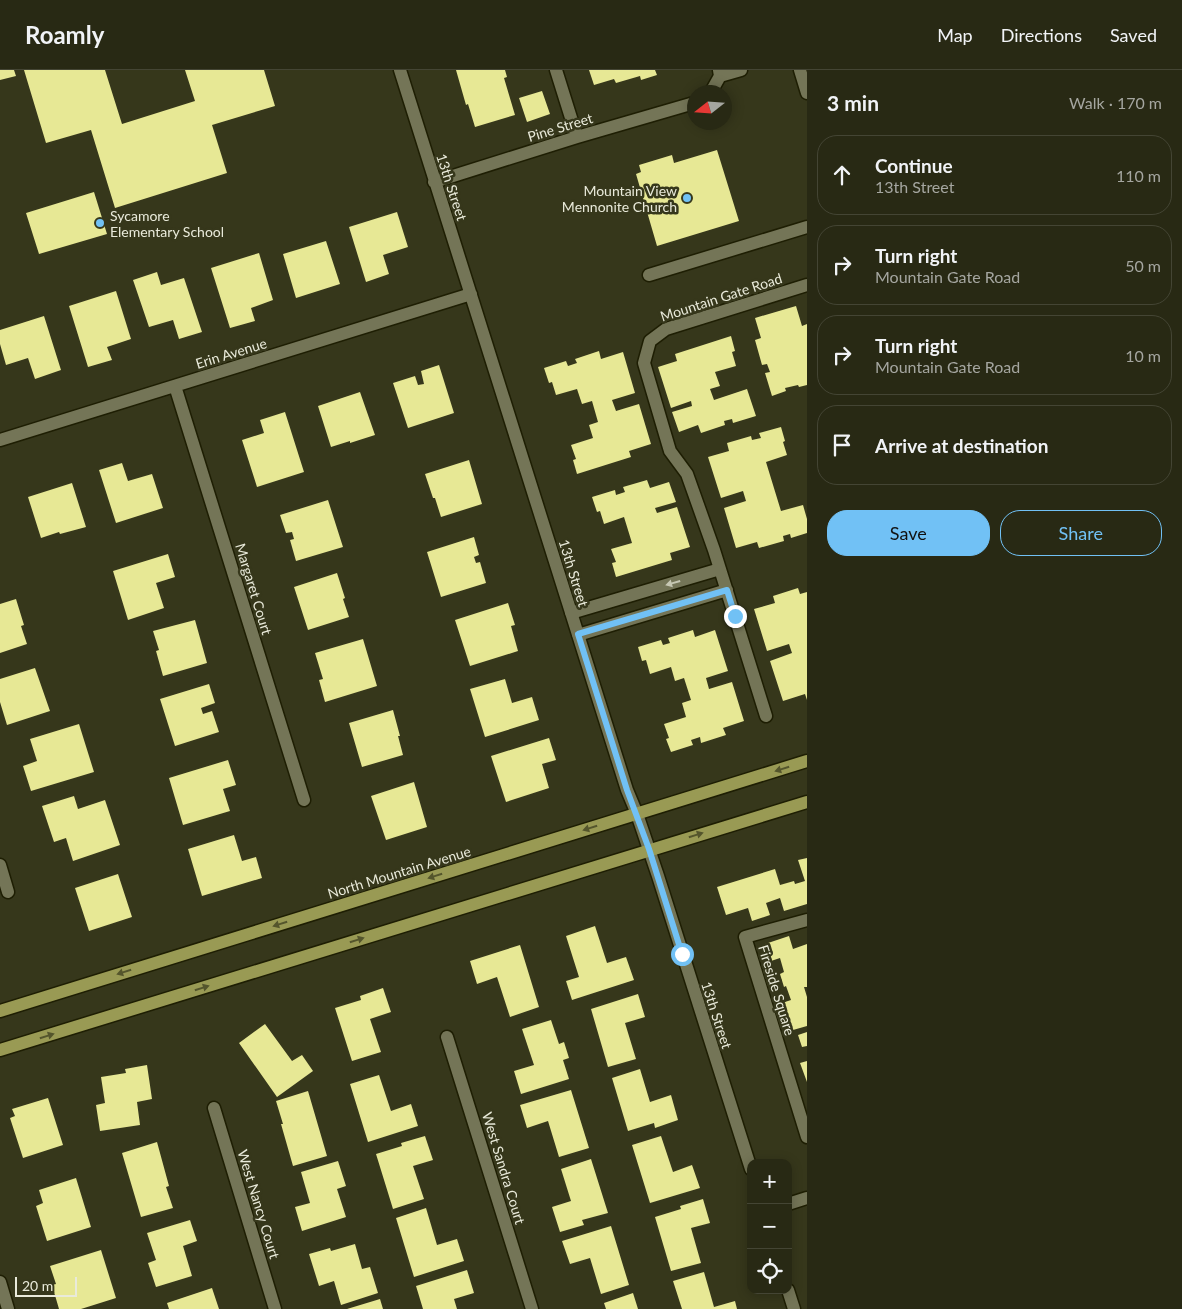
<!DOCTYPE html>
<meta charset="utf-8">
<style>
:root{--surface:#282914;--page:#343522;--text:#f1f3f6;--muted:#a5a6a0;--line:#444534;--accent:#71c1f5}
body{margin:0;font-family:Lato,sans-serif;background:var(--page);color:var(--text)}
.controls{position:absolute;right:15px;bottom:15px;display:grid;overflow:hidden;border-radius:10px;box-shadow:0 2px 12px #0003}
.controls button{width:45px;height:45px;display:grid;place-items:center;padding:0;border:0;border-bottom:1px solid var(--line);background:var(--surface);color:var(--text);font:25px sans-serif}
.compass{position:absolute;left:687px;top:15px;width:45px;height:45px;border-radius:50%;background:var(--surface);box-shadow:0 2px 12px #0003;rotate:253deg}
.scale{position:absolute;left:15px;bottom:12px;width:62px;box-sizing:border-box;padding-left:5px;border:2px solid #e9eada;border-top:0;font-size:14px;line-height:18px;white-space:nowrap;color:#e9eada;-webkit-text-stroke:4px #36371b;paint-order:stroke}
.stop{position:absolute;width:15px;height:15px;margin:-11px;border:4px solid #71c1f5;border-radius:50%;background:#fff}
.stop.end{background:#71c1f5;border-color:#fff;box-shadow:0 1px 5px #0008}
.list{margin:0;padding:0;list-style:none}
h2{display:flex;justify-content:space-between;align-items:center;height:65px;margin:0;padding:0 20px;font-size:21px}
h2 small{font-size:16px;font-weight:400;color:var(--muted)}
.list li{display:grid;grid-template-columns:32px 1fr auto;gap:15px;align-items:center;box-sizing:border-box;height:80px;margin:0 10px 10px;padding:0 10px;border:1px solid var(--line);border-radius:20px}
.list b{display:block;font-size:19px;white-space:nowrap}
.list p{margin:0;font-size:16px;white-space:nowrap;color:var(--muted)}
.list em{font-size:16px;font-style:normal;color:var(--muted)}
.actions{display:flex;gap:10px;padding:15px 20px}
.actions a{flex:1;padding:11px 0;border:1px solid var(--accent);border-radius:20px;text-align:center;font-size:18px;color:var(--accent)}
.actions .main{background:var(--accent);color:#111}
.icon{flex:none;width:28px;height:28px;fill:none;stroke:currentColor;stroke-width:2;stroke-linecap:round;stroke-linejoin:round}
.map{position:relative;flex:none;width:807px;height:1239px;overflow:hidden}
header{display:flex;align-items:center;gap:30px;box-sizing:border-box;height:70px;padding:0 25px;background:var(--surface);border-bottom:1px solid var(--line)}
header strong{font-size:24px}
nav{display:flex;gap:28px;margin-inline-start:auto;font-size:18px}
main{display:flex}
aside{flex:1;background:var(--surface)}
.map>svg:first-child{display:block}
</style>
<header>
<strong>Roamly</strong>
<nav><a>Map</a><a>Directions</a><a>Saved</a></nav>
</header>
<main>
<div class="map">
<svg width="807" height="1239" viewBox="0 0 807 1239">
<rect width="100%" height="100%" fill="#36371b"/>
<path fill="#e7e895" d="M 0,0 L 14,0 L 16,6 L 0,10 Z
M 24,0 L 105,0 L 122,54 L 195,31 L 185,0 L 264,0 L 275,36 L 212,55 L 227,103 L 115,138 L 91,60 L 46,73 Z
M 456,0 L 505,0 L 507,7 L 504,8 L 515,45 L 475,57 L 468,34 L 466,35 Z
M 589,0 L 655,0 L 657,5 L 641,10 L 640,6 L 616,13 L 614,9 L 594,15 Z
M 542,21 L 550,44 L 527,52 L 519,28 Z
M 717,80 L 739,151 L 657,176 L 636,104 L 641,102 L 639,95 L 672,85 L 674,93 Z
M 94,122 L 107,164 L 39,184 L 26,143 Z
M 397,142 L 408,177 L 383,185 L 389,204 L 366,212 L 349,157 Z
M 326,171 L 340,214 L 296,228 L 283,184 Z
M 259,183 L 273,230 L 251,238 L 255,251 L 230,258 L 211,198 Z
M 157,202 L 161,215 L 184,208 L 202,262 L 179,269 L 173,250 L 149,257 L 133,210 Z
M 116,221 L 131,269 L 107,277 L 112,290 L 88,297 L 69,236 Z
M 796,236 L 802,256 L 807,254 L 807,315 L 799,317 L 798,315 L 785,318 L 786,321 L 772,326 L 765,303 L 770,302 L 767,294 L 762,295 L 755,270 L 761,268 L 755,248 Z
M 44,246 L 61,300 L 35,309 L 28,288 L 6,295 L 0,274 L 0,260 Z
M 731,266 L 735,281 L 732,282 L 736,296 L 715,302 L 720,316 L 710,319 L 714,330 L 747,319 L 756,346 L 733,353 L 732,349 L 724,351 L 725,355 L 701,363 L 698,355 L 679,362 L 672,342 L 692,336 L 691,331 L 671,338 L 658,297 L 677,291 L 675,284 Z
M 599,281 L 601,289 L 623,282 L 635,323 L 612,330 L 616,341 L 639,334 L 651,374 L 629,381 L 631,387 L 577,404 L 573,390 L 576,389 L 571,375 L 593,368 L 589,355 L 598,352 L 592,331 L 582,334 L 577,319 L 556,325 L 552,312 L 549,313 L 544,298 L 566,291 L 568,296 L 577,293 L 575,289 Z
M 439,295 L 454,343 L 408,358 L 393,313 L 415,306 L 418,315 L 424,314 L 421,301 Z
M 360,322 L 375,365 L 350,373 L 350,371 L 331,377 L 318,336 Z
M 285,342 L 304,402 L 257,417 L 242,370 L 264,363 L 260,350 Z
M 781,357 L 785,371 L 783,372 L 787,385 L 766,392 L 781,441 L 803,435 L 807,449 L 807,463 L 791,468 L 790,464 L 783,466 L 784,471 L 759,478 L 757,472 L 736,478 L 724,438 L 746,431 L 743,421 L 721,428 L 708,387 L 729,381 L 727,373 L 751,366 L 752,370 L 761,368 L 759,363 Z
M 469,390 L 482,434 L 441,447 L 435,428 L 433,428 L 425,404 Z
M 122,393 L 128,411 L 152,404 L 163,438 L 116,453 L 99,400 Z
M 647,410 L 650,418 L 669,412 L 676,432 L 655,438 L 657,443 L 677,437 L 690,477 L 670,483 L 672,490 L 616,507 L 612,493 L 616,492 L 611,479 L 632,473 L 624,447 L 604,454 L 600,441 L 597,442 L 592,427 L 615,420 L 616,425 L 625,422 L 623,417 Z
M 72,413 L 86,457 L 60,464 L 59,462 L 41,468 L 28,427 Z
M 328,430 L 343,477 L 296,491 L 290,470 L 294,469 L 292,462 L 286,463 L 280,445 Z
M 474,467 L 479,485 L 474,487 L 476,493 L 480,492 L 486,513 L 441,527 L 427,482 Z
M 168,484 L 175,507 L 156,513 L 164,538 L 128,550 L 113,501 Z
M 337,503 L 345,528 L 343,529 L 349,547 L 308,560 L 294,517 Z
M 798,518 L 800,524 L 807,522 L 807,630 L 805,624 L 783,631 L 770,591 L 792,583 L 789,574 L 767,581 L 754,539 L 775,533 L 773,526 Z
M 16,529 L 24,555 L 21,556 L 27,574 L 0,583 L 0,534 Z
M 508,533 L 515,555 L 511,556 L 518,581 L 470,596 L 455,550 Z
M 195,550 L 207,593 L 163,606 L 156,581 L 159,580 L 153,561 Z
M 693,560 L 695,567 L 715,560 L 728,601 L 706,608 L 709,619 L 732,612 L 744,651 L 723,658 L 726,665 L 701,673 L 700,667 L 691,670 L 693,675 L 671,682 L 666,669 L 669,668 L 664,654 L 686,647 L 682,633 L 691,630 L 684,608 L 675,611 L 671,597 L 650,604 L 646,590 L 642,591 L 638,577 L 661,570 L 663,575 L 670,573 L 668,568 Z
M 363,569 L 377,616 L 325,632 L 319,610 L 323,609 L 315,583 Z
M 35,598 L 50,641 L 7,655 L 0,632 L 0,609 Z
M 505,609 L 512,633 L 532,627 L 539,650 L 485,667 L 470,619 Z
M 209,614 L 215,633 L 201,638 L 203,644 L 212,641 L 219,662 L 175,676 L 160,629 Z
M 393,640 L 400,666 L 398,666 L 403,685 L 362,697 L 349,653 Z
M 79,654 L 94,702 L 31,721 L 23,696 L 37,691 L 30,669 Z
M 549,668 L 556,690 L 542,694 L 549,718 L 506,732 L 491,686 Z
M 228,690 L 236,715 L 223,719 L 230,741 L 183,755 L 169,708 Z
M 414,712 L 427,757 L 386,770 L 371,726 Z
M 74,726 L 78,739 L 105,730 L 120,775 L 73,791 L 66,768 L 54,772 L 42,736 Z
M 234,765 L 242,791 L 256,787 L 262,808 L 202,826 L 188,779 Z
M 807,788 L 807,834 L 784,841 L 780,828 L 766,833 L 770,845 L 752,851 L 748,838 L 726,845 L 717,817 L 775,799 L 780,815 L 794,811 L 795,814 L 805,811 L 798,790 Z
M 118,804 L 132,847 L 89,861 L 75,818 Z
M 595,856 L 607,893 L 626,887 L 634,910 L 572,930 L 566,911 L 579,907 L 566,866 Z
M 789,866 L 793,879 L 807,874 L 807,917 L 804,917 L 807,927 L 807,956 L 793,960 L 790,951 L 787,952 L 782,933 L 791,930 L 786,916 L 784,917 L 780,904 L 784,902 L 780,888 L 771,891 L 765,874 Z
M 520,875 L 539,937 L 510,947 L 497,907 L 477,914 L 470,891 Z
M 383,918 L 391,942 L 370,949 L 381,982 L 352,991 L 335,938 L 361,930 L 360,926 Z
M 638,924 L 645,947 L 625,953 L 636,989 L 608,997 L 591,939 Z
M 551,950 L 559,974 L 564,972 L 569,988 L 563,990 L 569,1009 L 521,1024 L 514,1001 L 534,995 L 522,959 Z
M 265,954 L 292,991 L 302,985 L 313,1001 L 277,1027 L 239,973 Z
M 807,962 L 807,976 L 802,977 L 798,965 Z
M 807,991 L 807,1012 L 800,993 Z
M 147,995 L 152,1029 L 137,1032 L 140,1055 L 100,1061 L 96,1035 L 105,1033 L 101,1007 L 126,1003 L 125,999 Z
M 640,999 L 650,1032 L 671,1025 L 678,1050 L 655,1058 L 654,1053 L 628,1061 L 612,1008 Z
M 379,1005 L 391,1041 L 411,1034 L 418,1056 L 368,1072 L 350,1014 Z
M 571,1020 L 589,1078 L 559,1087 L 548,1051 L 527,1058 L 520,1035 Z
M 308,1021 L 327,1086 L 293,1096 L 281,1054 L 283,1054 L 276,1031 Z
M 48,1028 L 63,1075 L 23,1088 L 10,1048 L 15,1046 L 12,1039 Z
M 425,1066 L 433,1090 L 413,1096 L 424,1129 L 393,1139 L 376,1084 L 402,1076 L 401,1073 Z
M 661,1066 L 673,1102 L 692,1095 L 700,1118 L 650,1133 L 632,1075 Z
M 157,1072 L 169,1116 L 166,1117 L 173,1138 L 141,1147 L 122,1083 Z
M 591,1089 L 608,1143 L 582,1150 L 584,1155 L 560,1162 L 552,1137 L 571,1131 L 561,1099 Z
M 338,1091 L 346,1116 L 337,1119 L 346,1147 L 302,1161 L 295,1137 L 310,1133 L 301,1102 Z
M 76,1108 L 91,1157 L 47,1171 L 36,1136 L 43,1133 L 39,1120 Z
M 703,1129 L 710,1153 L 691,1158 L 701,1193 L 671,1201 L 655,1147 L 681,1139 L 680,1136 Z
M 426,1138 L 437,1175 L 457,1169 L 464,1191 L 414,1207 L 396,1148 Z
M 190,1150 L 197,1171 L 183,1176 L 192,1206 L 156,1217 L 148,1193 L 156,1190 L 147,1163 Z
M 611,1156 L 629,1215 L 601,1224 L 590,1188 L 570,1194 L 562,1171 Z
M 355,1174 L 362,1199 L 370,1197 L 378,1223 L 341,1235 L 334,1211 L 319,1216 L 309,1184 L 330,1178 L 331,1181 Z
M 101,1180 L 116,1228 L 81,1239 L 59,1239 L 52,1215 L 56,1214 L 50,1196 Z
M 467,1200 L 474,1223 L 454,1229 L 457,1239 L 423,1239 L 416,1216 Z
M 704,1202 L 714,1237 L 735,1231 L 737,1239 L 682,1239 L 673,1211 Z
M 212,1218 L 219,1239 L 169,1239 L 167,1233 Z
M 633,1223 L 638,1239 L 606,1239 L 604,1233 Z
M 380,1229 L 383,1239 L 347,1239 Z"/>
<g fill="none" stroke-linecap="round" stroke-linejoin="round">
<g stroke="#1e1e03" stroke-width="15">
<path id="minor" d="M 400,0 C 474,241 553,480 627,720 L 637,744 L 658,806 L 751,1099
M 556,0 L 577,67
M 800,0 L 807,23
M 720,6 L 741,0
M 711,22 L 720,6 L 719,0
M 434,112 L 577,67 L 694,33
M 649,205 L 807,157
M 175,316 L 304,730
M 0,370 L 471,224
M 571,543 L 720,499
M 578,565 L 727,520
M 766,646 L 714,480 L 687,404 L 670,381 L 644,293 L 650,271 L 666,259 L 807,215
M 0,795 L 8,822
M 807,850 L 745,867 L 807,1067
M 447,967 L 532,1239
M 214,1038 L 275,1239
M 788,1134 L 807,1128
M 0,1212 L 8,1239
M 788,1220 L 794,1239"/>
</g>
<g stroke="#1e1e03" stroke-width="15">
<path id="major" d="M 0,941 L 807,691
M 0,980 L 807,732"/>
</g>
<use href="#minor" stroke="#747557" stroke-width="12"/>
<use href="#major" stroke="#999a54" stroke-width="12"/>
</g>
<defs><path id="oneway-solid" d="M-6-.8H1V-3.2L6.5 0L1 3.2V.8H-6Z" transform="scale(1.25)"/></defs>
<use fill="#c6c7b3" href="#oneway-solid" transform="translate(673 513) rotate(164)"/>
<g fill="#54552c">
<use href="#oneway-solid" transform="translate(782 699) rotate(163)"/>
<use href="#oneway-solid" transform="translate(590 758) rotate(163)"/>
<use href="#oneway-solid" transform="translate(696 765) rotate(-17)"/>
<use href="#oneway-solid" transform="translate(435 806) rotate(163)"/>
<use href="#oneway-solid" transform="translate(280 854) rotate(163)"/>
<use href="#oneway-solid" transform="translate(357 870) rotate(-17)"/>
<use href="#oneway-solid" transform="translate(124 902) rotate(163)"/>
<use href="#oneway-solid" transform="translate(202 918) rotate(-17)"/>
<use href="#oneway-solid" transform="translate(47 966) rotate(-17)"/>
</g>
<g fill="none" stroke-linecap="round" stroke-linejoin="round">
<path stroke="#71c1f5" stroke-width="6" d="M 682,884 L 649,779 L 627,720 L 578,564 L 727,520 L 735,546"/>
</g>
<g fill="#71c1f5" stroke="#36371b" stroke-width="2">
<circle cx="687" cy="128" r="5"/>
<circle cx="100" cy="153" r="5"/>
</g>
<g text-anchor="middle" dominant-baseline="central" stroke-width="5" stroke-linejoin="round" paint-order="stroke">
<g font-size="14" fill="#e9eada" stroke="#36371b">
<text transform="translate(560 57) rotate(-17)">Pine Street</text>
<text transform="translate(452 117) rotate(72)">13th Street</text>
<text transform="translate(721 227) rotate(-18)">Mountain Gate Road</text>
<text transform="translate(231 283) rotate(-17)">Erin Avenue</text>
<text transform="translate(574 503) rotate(73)">13th Street</text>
<text transform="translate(254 519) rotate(73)">Margaret Court</text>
<text transform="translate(399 802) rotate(-17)">North Mountain Avenue</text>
<text transform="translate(777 920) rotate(73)">Fireside Square</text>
<text transform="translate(717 945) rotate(72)">13th Street</text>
<text transform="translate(504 1098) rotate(73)">West Sandra Court</text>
<text transform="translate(259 1134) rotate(73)">West Nancy Court</text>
</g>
<g font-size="14" fill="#e9eada" stroke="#36371b" text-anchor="end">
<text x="677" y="120">Mountain View<tspan x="677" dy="16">Mennonite Church</tspan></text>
<text x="110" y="145" text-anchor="start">Sycamore<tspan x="110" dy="16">Elementary School</tspan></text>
</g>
</g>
</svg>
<div class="controls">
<button>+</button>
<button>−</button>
<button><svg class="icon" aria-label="locate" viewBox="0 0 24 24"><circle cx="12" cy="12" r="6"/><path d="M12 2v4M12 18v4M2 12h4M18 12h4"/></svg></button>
</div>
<svg class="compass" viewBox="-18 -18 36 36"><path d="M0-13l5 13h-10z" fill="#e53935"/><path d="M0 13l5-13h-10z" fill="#a5a6a0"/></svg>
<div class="scale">20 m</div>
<div class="stop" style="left:682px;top:884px"></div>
<div class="stop end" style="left:735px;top:546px"></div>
</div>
<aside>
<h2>3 min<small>Walk · 170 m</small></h2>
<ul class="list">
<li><svg class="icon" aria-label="ahead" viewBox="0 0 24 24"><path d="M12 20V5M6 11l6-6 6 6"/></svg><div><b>Continue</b><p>13th Street</p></div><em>110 m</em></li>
<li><svg class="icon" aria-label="right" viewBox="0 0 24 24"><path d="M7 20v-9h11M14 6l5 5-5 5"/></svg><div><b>Turn right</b><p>Mountain Gate Road</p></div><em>50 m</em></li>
<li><svg class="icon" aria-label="right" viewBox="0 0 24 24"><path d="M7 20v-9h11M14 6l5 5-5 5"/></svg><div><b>Turn right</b><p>Mountain Gate Road</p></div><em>10 m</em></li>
<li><svg class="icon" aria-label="arrive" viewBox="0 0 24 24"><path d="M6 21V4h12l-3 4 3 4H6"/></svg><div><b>Arrive at destination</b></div></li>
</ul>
<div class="actions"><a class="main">Save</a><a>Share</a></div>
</aside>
</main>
